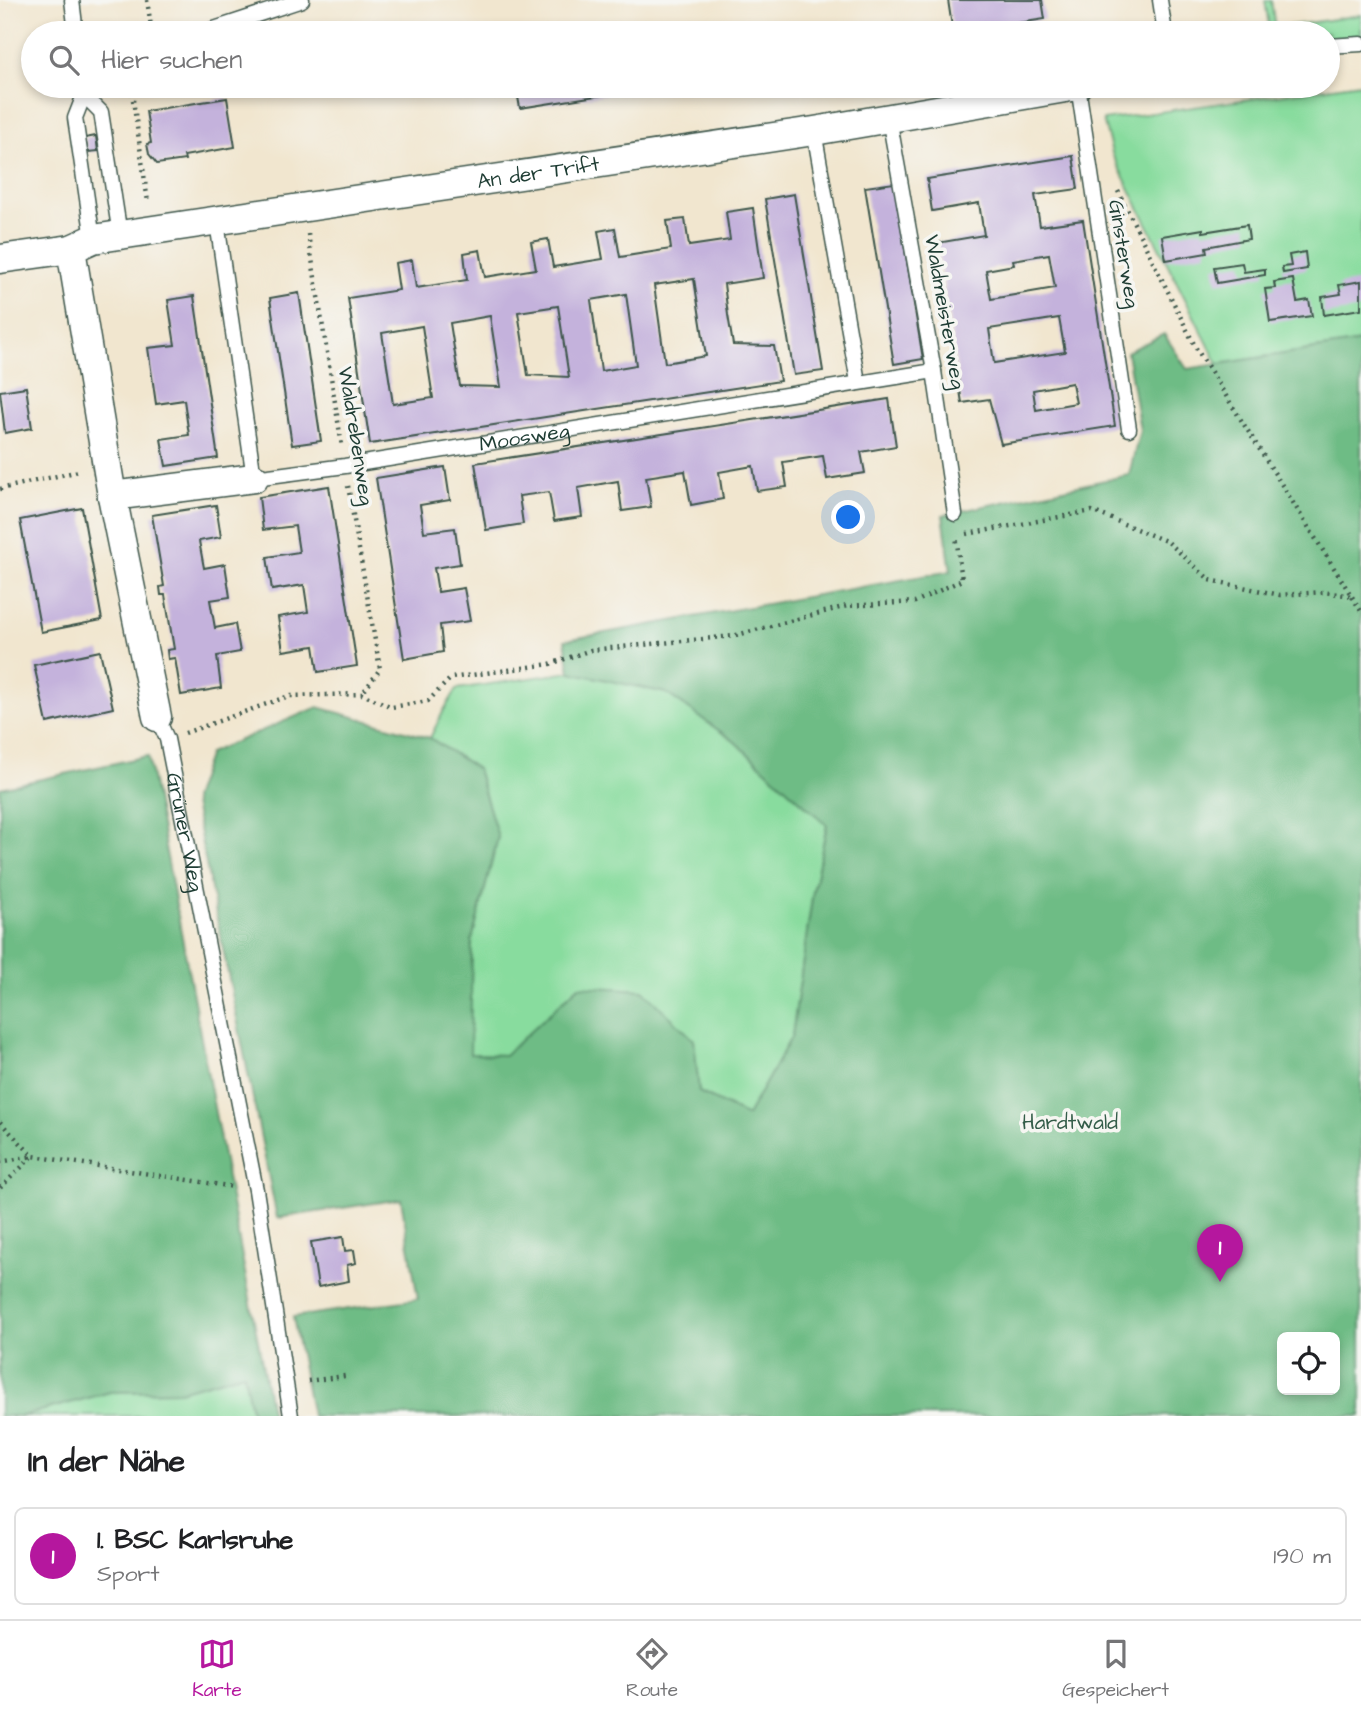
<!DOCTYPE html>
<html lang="de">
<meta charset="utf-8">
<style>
:root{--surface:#fff;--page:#f2f2f2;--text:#202124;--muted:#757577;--line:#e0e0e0;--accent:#b5179e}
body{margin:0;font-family:"Architects Daughter",sans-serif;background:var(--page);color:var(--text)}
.controls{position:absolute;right:21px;bottom:21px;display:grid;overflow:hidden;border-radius:10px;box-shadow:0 4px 10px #0003}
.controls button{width:63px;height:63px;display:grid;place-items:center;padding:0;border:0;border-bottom:2px solid var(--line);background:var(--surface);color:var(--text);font:35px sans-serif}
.you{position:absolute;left:849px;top:518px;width:24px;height:24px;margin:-18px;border:5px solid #fff;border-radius:50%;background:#1a73e8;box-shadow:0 0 0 10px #1a73e833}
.badge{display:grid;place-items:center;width:46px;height:46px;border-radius:50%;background:var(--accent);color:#fff;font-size:23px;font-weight:700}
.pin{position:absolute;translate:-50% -58px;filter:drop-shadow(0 2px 4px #0008)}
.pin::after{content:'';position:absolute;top:37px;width:24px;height:21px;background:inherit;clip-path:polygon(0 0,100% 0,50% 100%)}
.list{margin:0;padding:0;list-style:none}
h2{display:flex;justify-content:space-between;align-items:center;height:91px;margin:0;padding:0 28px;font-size:30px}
h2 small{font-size:23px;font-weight:400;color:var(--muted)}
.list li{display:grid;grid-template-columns:46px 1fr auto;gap:21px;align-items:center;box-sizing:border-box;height:98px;margin:0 14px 14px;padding:0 14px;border:2px solid var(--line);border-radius:10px}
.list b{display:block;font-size:26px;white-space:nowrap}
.list p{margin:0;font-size:23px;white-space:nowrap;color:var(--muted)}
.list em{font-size:23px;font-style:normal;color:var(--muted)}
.icon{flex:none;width:38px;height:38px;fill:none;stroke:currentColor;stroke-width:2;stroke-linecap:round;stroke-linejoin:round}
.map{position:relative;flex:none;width:1361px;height:1416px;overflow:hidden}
.search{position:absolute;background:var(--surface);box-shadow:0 4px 10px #0003;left:21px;right:21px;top:21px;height:77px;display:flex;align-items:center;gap:18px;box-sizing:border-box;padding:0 24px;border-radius:38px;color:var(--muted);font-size:26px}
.sheet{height:203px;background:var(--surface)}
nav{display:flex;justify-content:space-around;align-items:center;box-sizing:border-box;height:98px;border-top:2px solid var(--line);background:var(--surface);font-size:19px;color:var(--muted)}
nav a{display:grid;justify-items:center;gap:4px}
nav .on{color:var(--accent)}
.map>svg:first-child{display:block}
</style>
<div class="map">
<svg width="1361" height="1416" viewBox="0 0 1361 1416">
<rect width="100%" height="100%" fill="#f6f6f2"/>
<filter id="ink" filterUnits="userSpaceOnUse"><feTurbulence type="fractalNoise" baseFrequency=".0143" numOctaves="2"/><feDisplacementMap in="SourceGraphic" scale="14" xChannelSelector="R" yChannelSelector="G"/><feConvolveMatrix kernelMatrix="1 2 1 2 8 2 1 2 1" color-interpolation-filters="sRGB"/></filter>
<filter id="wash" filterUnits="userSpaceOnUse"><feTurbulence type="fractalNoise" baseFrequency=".00686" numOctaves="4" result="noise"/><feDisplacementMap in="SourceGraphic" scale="28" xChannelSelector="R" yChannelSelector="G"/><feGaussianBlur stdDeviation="1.57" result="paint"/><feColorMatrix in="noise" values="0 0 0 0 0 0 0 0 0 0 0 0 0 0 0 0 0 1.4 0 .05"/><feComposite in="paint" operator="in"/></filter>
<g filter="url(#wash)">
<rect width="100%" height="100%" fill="#f1e6cf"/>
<path fill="#88dc9e" stroke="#548c69" stroke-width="2" d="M 1265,0 L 1271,0 L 1275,28 L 1361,15 L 1361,38 L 1328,40 L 1328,33 L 1270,33 Z
M 1361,83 L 1361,342 L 1218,364 L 1113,156 L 1103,120 Z
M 570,672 L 666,693 L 734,741 L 827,825 L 813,892 L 792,1036 L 747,1116 L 699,1092 L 694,1040 L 579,986 L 505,1055 L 469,1054 L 472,940 L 498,837 L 477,769 L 430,738 L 444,710 L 457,689 Z
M 244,1373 L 252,1416 L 22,1416 L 110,1392 L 179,1391 Z"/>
<path fill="#6ebc85" stroke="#467c5c" stroke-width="2" fill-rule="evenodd" d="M 1164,334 L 1187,369 L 1361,342 L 1361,1416 L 312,1416 L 293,1317 L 418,1299 L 401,1199 L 277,1218 L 193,799 L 209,753 L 318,707 L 430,738 L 477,769 L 498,837 L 472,940 L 470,1054 L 505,1055 L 579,986 L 643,990 L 694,1040 L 699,1092 L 747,1116 L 792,1036 L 813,892 L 827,825 L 734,741 L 666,693 L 570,672 L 565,640 L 951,571 L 943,515 L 1129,475 L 1140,430 L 1127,352 ZM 1282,1337 L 1335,1337 L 1335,1390 L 1282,1390 Z
M 148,756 L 272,1416 L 252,1416 L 244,1373 L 179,1391 L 110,1392 L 22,1416 L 0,1416 L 0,788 Z"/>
<g id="blocks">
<path fill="#c4b2dc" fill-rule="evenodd" d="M 948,0 L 1042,0 L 1045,19 L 953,33 Z
M 516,86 L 633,86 L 634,90 L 520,108 Z
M 227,98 L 235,147 L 184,156 L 185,160 L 157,164 L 149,154 L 147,144 L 151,143 L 146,111 Z
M 96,136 L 98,151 L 88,152 L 85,138 Z
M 1073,156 L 1078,189 L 1035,195 L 1040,226 L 1083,220 L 1115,426 L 1001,444 L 989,399 L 962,403 L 937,243 L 984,235 L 979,203 L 932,211 L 927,179 ZM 1049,254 L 1055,288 L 991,299 L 986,270 L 1014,265 L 1013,260 ZM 1059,318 L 1065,352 L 994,363 L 989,329 ZM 1072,383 L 1076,403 L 1036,410 L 1033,390 Z
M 894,183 L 923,359 L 894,364 L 865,187 Z
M 794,194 L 823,371 L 794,375 L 765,199 Z
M 753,208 L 763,278 L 724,284 L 728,315 L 733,345 L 774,346 L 780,381 L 370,444 L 348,298 L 399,290 L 395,263 L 412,260 L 416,288 L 467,280 L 464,253 L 480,250 L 485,277 L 536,269 L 531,242 L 548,239 L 553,267 L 603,259 L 598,231 L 615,228 L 620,257 L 671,249 L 667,221 L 685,219 L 689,246 L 730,240 L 726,212 ZM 694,279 L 706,356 L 665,363 L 654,285 ZM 626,294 L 636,365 L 601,371 L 591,300 ZM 558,306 L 569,377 L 528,375 L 518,312 ZM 490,316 L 501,387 L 460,386 L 450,323 ZM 422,326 L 433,398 L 393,404 L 382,333 Z
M 1247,225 L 1249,239 L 1206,247 L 1207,253 L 1166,260 L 1162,236 L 1203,229 L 1203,232 Z
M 1305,252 L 1307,269 L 1283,273 L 1282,267 L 1291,266 L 1289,255 Z
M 1242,263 L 1244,272 L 1265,269 L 1265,275 L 1217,283 L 1214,267 Z
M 1293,279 L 1297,302 L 1309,300 L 1312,316 L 1270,322 L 1265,289 L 1275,288 L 1274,282 Z
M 1361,281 L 1361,309 L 1324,315 L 1322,297 L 1341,294 L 1339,285 Z
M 299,293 L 321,441 L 292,445 L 270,298 Z
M 194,296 L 218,458 L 166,466 L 161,439 L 189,435 L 184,400 L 156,404 L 148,348 L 175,345 L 168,300 Z
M 26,387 L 32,428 L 5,433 L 0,391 Z
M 889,399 L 896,446 L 861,452 L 865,473 L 827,479 L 823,456 L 783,462 L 787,487 L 757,491 L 753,466 L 719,472 L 723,499 L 691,505 L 685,471 L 646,477 L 651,507 L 622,511 L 618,481 L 578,488 L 582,517 L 554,521 L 549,492 L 519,496 L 523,524 L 486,530 L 475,463 Z
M 445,467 L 450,500 L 420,505 L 424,532 L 455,528 L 460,564 L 434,568 L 438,592 L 464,588 L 470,621 L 440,625 L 443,652 L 404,659 L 376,478 Z
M 329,486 L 357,666 L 318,672 L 314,646 L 283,651 L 278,617 L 308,612 L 304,585 L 272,590 L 267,557 L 299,552 L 295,526 L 263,530 L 259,497 Z
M 216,505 L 221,537 L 199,541 L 204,568 L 225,564 L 230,597 L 210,600 L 215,628 L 235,624 L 240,652 L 217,656 L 221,688 L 181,695 L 175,658 L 168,659 L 167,650 L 174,649 L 165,595 L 161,595 L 160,587 L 164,586 L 152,515 Z
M 82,508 L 102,620 L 41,632 L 20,520 Z
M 100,651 L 113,708 L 47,723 L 34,665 Z
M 343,1237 L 345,1251 L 354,1250 L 356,1263 L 347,1265 L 349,1281 L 318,1287 L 311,1242 Z"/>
</g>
</g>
<g filter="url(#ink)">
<use href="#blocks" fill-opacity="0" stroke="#3e564b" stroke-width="2"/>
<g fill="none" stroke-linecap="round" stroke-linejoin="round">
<g stroke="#3e564b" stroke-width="17">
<g id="service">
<path d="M 72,0 L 76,33"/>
<path d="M 1160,0 L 1165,33"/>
<path d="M 202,33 L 302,0"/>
<path d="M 1328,46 L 1361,44"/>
<path d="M 83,86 L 84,95 L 75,118 L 93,239"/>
<path d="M 1078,86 L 1129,429"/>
<path d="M 84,95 L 101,112 L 120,235"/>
<path d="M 889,118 L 934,371 L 955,514"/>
<path d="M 814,131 L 858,382"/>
<path id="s1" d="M 217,222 L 254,478 L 345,466 L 934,371"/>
<path id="s2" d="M 157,717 L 167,739 L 256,1190 L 291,1416"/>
</g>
</g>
<g stroke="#3e564b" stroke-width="31">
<g id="minor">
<path d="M 71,249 L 112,496 L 157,717"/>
<path id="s3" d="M 0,259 L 71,249 L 93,239 L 814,131 L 1077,86"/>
<path d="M 112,496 L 254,478"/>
</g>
</g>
<path stroke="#3e564b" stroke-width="4.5" stroke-dasharray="2 5" stroke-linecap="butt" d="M 147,0 L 152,33
M 131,86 L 148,202
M 1118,191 L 1196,348 L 1361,611
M 308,234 L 342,446
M 348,486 L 380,669 L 362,694
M 0,489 L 79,471
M 967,534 L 1092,511 L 1168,542 L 1210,580 L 1280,595 L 1323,592 L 1352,596
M 185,733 L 289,696 L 362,694 L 392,707 L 428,701 L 451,678 L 550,664 L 591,650 L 733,636 L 847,606 L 915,602 L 962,580 L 956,536
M 0,1122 L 33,1156 L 0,1188
M 0,1162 L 33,1156 L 234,1187
M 308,1381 L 345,1376"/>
<use href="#service" stroke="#fff" stroke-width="14"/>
<use href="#minor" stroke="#fff" stroke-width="28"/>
</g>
</g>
<g text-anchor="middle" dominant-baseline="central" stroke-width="7" stroke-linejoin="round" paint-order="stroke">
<g font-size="21" fill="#1f3d34" stroke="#f6f6f2">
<text stroke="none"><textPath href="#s3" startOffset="546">An der Trift</textPath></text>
<text transform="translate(1124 254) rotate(81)">Ginsterweg</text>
<text transform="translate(945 312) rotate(80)">Waldmeisterweg</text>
<text transform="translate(356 436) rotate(81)">Waldrebenweg</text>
<text stroke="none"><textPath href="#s1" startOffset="532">Moosweg</textPath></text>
<text stroke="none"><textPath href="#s2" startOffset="119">Grüner Weg</textPath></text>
</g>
<g font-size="21" fill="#345d49" stroke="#f6f6f2">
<text x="1070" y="1122">Hardtwald</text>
</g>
</g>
</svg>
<div class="controls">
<button><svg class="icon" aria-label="locate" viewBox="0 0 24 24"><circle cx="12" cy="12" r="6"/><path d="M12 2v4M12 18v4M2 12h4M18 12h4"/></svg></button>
</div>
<div class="you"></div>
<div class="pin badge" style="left:1220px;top:1282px">1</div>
<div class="search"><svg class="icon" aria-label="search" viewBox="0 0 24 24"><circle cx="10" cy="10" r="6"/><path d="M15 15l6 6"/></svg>Hier suchen</div>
</div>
<section class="sheet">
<h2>In der Nähe<small></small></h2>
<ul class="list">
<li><span class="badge">1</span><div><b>1. BSC Karlsruhe</b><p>Sport</p></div><em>190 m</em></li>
</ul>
</section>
<nav>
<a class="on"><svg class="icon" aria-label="map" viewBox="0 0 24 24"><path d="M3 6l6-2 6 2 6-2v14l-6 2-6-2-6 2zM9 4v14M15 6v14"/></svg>Karte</a>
<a><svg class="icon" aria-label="directions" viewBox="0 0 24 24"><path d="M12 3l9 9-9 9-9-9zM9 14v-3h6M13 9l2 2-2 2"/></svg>Route</a>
<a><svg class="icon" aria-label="saved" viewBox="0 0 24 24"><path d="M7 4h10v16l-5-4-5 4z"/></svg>Gespeichert</a>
</nav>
